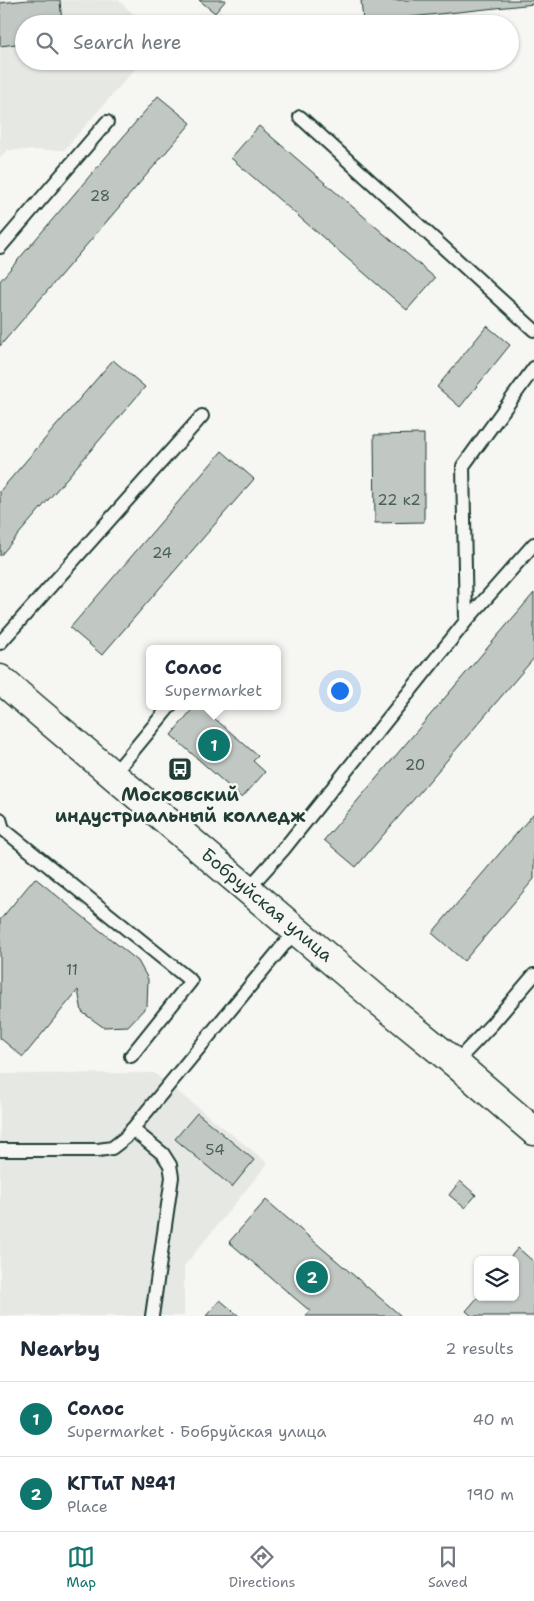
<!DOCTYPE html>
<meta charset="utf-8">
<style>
:root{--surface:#fff;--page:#f6f6f7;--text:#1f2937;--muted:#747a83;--line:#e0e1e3;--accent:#0f766e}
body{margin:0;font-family:"Shantell Sans",sans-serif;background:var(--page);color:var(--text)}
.controls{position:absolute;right:15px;bottom:15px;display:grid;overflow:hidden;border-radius:8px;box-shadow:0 1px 4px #0004}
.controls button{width:45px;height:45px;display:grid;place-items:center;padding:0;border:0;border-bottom:1px solid var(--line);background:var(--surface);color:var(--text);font:25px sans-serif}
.you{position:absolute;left:339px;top:690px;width:18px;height:18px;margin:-12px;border:4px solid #fff;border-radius:50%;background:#1a73e8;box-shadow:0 0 0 8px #1a73e833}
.badge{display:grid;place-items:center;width:32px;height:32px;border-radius:50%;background:var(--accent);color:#fff;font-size:16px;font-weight:700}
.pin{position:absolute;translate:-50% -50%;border:2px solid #fff;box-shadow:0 1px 5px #0006}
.popup{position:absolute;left:146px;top:645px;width:135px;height:65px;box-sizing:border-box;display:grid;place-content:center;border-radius:8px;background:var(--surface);filter:drop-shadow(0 1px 4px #0005);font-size:16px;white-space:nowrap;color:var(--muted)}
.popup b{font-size:19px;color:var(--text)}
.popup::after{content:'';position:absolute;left:50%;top:100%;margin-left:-10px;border:10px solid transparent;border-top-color:var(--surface)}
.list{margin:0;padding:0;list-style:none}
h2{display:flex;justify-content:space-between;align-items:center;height:65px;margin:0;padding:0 20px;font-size:21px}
h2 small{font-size:16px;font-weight:400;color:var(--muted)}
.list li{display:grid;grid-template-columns:32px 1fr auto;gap:15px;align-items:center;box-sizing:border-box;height:75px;padding:0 20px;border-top:1px solid var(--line)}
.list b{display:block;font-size:19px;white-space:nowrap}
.list p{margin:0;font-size:16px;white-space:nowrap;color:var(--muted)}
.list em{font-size:16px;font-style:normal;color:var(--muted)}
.icon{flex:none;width:28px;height:28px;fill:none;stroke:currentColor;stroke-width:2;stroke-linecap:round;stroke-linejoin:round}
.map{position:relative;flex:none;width:534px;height:1316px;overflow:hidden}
.search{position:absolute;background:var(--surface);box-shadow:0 1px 4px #0004;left:15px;right:15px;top:15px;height:55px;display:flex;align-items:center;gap:12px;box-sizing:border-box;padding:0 18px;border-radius:28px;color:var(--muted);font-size:19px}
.sheet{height:215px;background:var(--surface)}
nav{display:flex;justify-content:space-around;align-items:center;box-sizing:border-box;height:70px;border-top:1px solid var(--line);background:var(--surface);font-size:14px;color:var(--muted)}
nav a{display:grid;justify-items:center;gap:2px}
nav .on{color:var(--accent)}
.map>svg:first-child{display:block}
</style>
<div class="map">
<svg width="534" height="1316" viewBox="0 0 534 1316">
<rect width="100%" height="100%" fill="#f6f6f2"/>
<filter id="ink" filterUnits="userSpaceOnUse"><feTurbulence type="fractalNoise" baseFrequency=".02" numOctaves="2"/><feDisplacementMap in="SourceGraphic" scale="10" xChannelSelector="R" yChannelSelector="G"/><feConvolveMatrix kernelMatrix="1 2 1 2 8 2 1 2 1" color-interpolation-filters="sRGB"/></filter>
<g filter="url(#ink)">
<path fill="#e6e8e4" d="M 0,0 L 118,0 L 144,24 L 24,24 L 24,61 L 142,61 L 64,150 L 7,150 L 0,158 Z
M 154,1073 L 268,1163 L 184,1266 L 184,1316 L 0,1316 L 0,1074 Z"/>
<path fill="#c1c8c3" stroke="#1f3d34" d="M 28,0 L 60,0 L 62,24 L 24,24 L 24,43 L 0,46 L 0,3 Z
M 199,0 L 226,0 L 215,13 Z
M 361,0 L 534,0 L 534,4 L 363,22 Z
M 158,96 L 191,123 L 0,346 L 0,281 Z
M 259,126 L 435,278 L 407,310 L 231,158 Z
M 487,326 L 510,345 L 460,407 L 437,387 Z
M 113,360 L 145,387 L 0,556 L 0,491 Z
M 424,434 L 424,522 L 375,523 L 374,435 Z
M 222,451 L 254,479 L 102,655 L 70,628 Z
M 534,593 L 534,658 L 356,867 L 324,840 Z
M 195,706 L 200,706 L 258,756 L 253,761 L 265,772 L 242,798 L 171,735 Z
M 534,813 L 534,879 L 464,961 L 432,933 Z
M 35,878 L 138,961 L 148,979 L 147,1006 L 128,1026 L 103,1027 L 82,1012 L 78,990 L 23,1057 L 0,1038 L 0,920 Z
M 197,1113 L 254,1160 L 232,1187 L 175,1139 Z
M 460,1181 L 476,1195 L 465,1208 L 449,1195 Z
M 266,1200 L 401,1316 L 306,1316 L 310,1311 L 229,1242 Z
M 518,1248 L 534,1262 L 534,1316 L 472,1316 L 466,1311 L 478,1297 L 515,1297 L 515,1260 L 508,1260 Z
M 220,1300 L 239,1316 L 206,1316 Z"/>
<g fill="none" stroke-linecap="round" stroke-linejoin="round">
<g stroke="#1f3d34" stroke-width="16">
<path id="lane" d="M 300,117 L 534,330
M 0,247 L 107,122
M 466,621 L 463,466 L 534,368
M 0,643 L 202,416
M 113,775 L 170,706
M 0,819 L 3,829 L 191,981 L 131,1056
M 248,889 L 283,850 L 466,621 L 534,544
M 455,1063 L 492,1024 L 534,975
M 132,1129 L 163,1154 L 170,1165 L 172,1177 L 152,1316
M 0,1150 L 98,1150 L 112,1148 L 125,1138 L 296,930"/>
</g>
<g stroke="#1f3d34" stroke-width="31">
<path id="secondary" d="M 0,679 L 379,1001 L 455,1063 L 534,1131"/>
</g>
<use href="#lane" stroke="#f6f6f2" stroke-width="12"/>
<use href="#secondary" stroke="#f6f6f2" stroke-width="28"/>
</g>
</g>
<defs>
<g id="bus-square" transform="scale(1.25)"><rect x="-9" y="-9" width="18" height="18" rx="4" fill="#1f3d34" stroke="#f6f6f2"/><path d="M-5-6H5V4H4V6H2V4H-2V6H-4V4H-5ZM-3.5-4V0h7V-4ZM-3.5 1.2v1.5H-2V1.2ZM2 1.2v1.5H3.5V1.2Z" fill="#fff"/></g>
</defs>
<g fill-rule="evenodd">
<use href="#bus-square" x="180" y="769"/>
</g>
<g text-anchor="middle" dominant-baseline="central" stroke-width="5" stroke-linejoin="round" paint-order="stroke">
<g font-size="15" fill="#486058">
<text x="100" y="196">28</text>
<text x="399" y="500">22 к2</text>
<text x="162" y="553">24</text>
<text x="415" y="765">20</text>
<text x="72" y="970">11</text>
<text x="215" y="1150">54</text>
</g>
<g font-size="18" font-weight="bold" fill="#1f3d34" stroke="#f6f6f2">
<text x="180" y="795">Московский<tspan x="180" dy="21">индустриальный колледж</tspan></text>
</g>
<g font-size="18" fill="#1f3d34" stroke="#f6f6f2">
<text transform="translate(267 905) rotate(40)">Бобруйская улица</text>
</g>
</g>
</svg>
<div class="controls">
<button><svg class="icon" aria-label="layers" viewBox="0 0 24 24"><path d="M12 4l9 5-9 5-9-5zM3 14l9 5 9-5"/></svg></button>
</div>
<div class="you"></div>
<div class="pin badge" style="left:214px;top:745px">1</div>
<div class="popup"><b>Солос</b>Supermarket</div>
<div class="pin badge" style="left:312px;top:1277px">2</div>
<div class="search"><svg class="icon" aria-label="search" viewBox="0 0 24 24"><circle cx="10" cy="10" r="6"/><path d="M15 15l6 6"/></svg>Search here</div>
</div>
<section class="sheet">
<h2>Nearby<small>2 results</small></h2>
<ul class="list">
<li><span class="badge">1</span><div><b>Солос</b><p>Supermarket · Бобруйская улица</p></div><em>40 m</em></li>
<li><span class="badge">2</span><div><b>КГТиТ №41</b><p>Place</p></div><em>190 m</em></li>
</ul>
</section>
<nav>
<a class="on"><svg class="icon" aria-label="map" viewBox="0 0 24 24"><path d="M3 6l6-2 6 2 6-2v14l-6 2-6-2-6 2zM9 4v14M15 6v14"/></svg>Map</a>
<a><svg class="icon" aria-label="directions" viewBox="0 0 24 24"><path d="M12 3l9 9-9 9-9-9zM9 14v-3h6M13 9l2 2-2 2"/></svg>Directions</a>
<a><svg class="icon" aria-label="saved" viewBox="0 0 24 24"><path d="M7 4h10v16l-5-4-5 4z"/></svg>Saved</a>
</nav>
